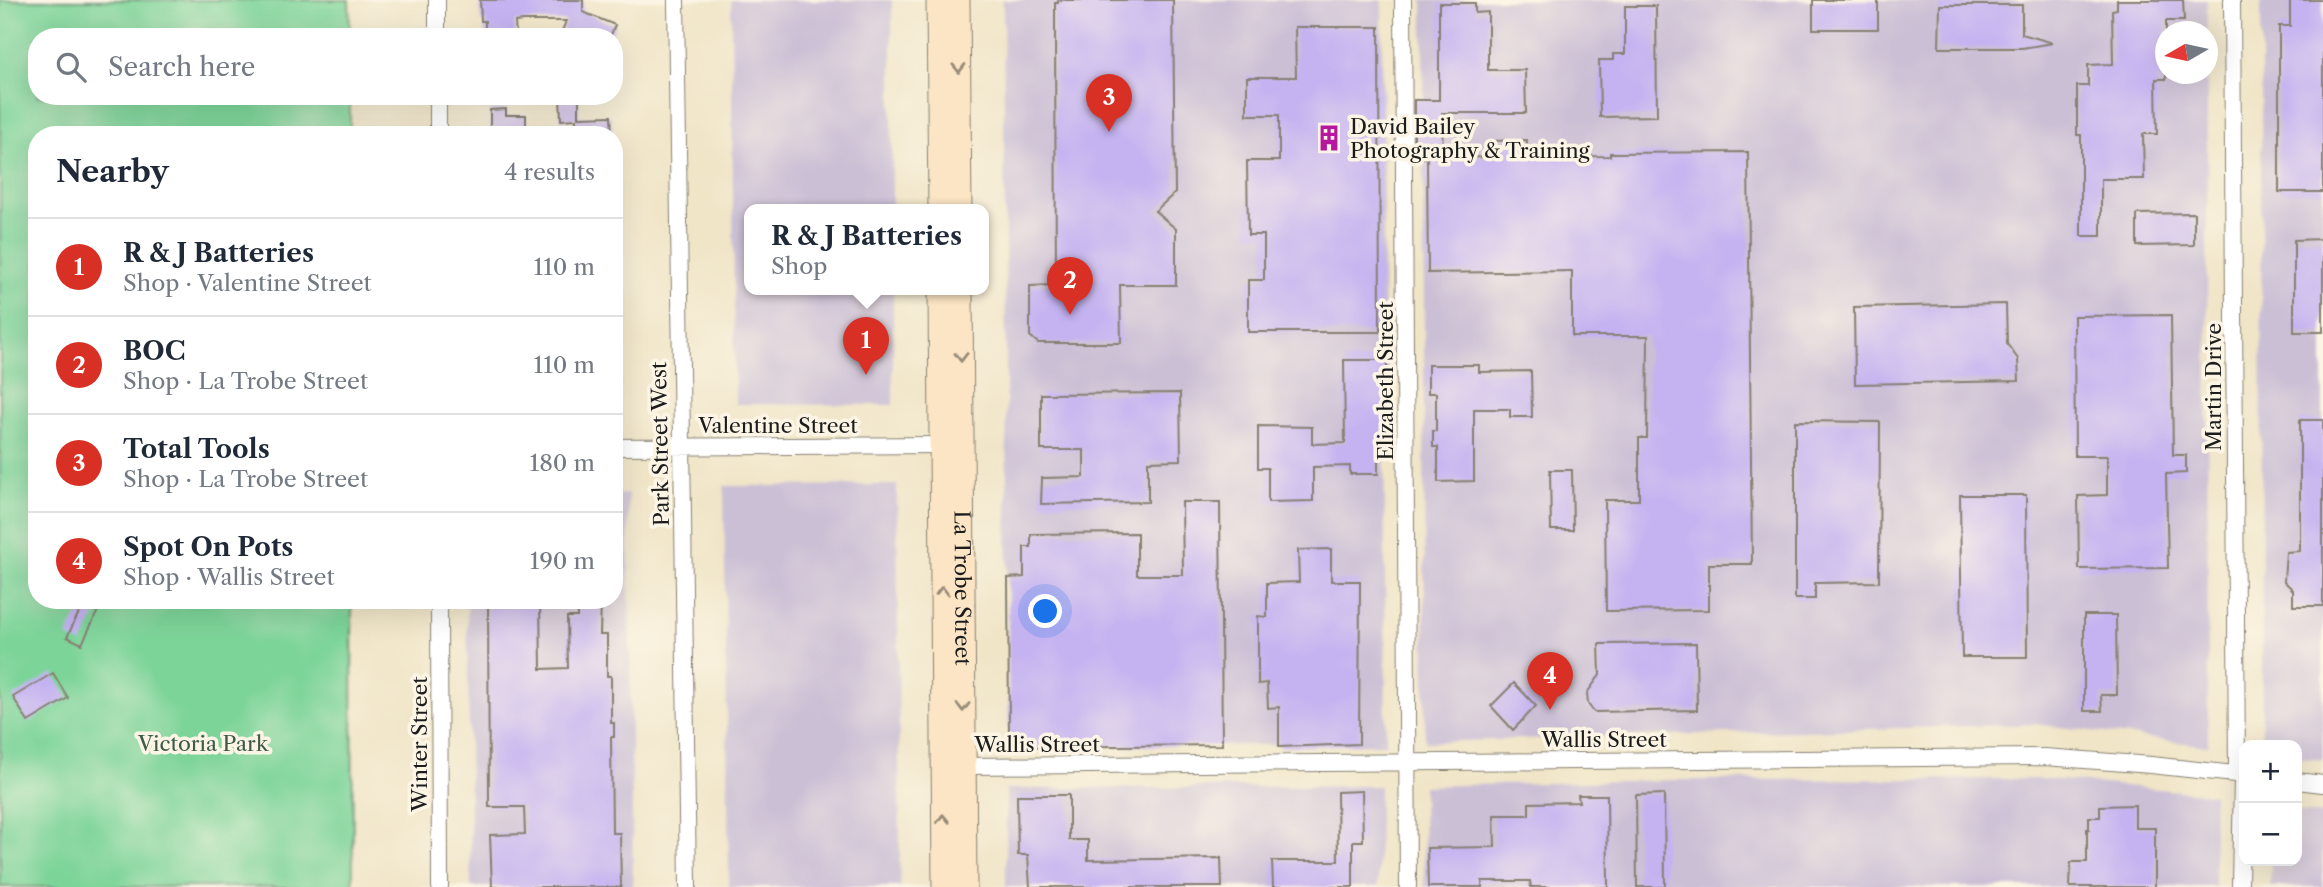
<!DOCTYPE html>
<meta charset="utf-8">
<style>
:root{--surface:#fff;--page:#f6f6f7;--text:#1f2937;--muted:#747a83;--line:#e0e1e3;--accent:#d93025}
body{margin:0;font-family:"Libre Caslon Text",serif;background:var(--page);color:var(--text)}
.controls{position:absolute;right:21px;bottom:21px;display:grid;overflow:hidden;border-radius:14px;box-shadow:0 7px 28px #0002}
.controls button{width:63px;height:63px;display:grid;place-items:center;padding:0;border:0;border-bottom:2px solid var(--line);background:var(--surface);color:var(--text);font:35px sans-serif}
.compass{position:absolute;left:2155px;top:21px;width:63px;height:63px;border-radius:50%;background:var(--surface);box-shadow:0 7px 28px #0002;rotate:261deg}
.you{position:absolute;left:1046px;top:612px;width:24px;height:24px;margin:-18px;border:5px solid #fff;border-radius:50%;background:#1a73e8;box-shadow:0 0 0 10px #1a73e833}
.badge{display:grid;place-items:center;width:46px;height:46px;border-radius:50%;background:var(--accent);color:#fff;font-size:23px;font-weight:700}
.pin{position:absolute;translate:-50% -58px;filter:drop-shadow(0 2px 4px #0008)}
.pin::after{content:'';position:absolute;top:37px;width:24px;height:21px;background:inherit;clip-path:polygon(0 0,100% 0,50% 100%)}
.popup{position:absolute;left:744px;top:204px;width:245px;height:91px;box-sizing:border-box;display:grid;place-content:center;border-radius:14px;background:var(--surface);filter:drop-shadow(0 2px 5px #0005);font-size:23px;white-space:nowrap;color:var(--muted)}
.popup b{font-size:26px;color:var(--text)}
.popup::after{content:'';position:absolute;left:50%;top:100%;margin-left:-14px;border:14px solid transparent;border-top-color:var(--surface)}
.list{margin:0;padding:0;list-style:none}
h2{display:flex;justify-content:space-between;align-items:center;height:91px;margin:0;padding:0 28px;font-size:30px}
h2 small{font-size:23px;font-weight:400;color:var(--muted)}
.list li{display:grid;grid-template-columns:46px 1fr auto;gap:21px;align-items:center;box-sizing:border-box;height:98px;padding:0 28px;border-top:2px solid var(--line)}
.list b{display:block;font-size:26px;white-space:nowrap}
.list p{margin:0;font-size:23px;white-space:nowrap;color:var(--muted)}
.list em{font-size:23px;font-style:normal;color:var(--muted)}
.icon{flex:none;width:38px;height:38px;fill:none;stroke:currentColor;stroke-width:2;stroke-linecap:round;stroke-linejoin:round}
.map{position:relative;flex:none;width:2323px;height:887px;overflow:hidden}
.search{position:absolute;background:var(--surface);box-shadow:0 7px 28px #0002;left:28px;top:28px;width:595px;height:77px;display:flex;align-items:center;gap:18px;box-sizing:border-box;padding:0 24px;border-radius:28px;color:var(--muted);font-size:26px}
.panel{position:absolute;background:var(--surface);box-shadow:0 7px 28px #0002;left:28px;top:126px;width:595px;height:483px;border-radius:28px}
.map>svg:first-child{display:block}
</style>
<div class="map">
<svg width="2323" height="887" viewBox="0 0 2323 887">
<rect width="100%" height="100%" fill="#fcf5e5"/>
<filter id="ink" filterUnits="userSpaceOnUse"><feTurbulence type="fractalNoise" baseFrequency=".0143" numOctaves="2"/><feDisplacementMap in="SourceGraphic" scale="14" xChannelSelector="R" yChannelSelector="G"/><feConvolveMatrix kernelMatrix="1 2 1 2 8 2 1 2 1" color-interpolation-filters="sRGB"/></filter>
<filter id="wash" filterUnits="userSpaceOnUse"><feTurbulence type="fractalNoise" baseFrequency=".00686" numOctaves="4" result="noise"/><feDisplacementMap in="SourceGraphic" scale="28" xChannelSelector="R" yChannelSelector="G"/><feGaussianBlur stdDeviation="1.57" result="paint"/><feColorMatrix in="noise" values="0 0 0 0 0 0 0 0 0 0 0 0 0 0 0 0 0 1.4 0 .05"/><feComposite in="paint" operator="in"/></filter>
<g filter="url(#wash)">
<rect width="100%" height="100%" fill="#f0e5c7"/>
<path fill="#cbbfd5" d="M 731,0 L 892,0 L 892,209 L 749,209 L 749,289 L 893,289 L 893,405 L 735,404 Z
M 1003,0 L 1382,0 L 1386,744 L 1009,747 Z
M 1423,0 L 2207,0 L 2207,31 L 2166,32 L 2166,74 L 2207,74 L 2208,746 L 2036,724 L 1425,742 Z
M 2261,0 L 2323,0 L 2323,760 L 2297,758 L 2297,745 L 2262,745 Z
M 897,485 L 900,887 L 729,887 L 724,486 Z
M 628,494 L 633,887 L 471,887 L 467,600 L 614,600 L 614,495 Z
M 2049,779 L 2213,794 L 2215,887 L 1424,887 L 1423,786 L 1671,780 Z
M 1379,786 L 1378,887 L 1006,887 L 1006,789 Z
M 2297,811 L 2323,815 L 2323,887 L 2270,887 L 2271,861 L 2297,861 Z"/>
<path fill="#7dd499" stroke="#4c785a" stroke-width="2" d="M 0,0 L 349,0 L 350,37 L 37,37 L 37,96 L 350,96 L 350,135 L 37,135 L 37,600 L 352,600 L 353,887 L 0,887 Z"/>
<g id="blocks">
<path fill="#c4b2f1" d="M 480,0 L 583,0 L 583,12 L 615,25 L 610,37 L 577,37 L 562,31 L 566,21 L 523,21 L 515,22 L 516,37 L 485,37 L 485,21 L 481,21 Z
M 1058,0 L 1173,0 L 1175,193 L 1155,211 L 1176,229 L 1176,285 L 1120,285 L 1121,343 L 1038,343 L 1030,336 L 1030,286 L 1056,285 L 1055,27 L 1055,3 L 1058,3 Z
M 1813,0 L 1878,0 L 1878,29 L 1813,29 Z
M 2117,0 L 2183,0 L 2184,21 L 2166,21 L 2166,79 L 2156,79 L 2157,134 L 2143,134 L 2144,179 L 2101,179 L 2101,236 L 2081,236 L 2081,135 L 2077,135 L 2077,86 L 2088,86 L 2088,65 L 2113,64 L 2112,10 L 2117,9 Z
M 2290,0 L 2323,0 L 2323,192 L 2279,192 L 2279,26 L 2290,26 Z
M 1439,3 L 1475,3 L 1475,13 L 1488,12 L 1488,70 L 1525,70 L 1526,113 L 1442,113 L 1443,158 L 1491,157 L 1491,141 L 1527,140 L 1527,157 L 1610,156 L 1610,153 L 1748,152 L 1752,564 L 1709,564 L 1709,610 L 1606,611 L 1605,500 L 1639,500 L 1639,438 L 1647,438 L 1648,336 L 1572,336 L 1572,271 L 1428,273 L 1427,158 L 1414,158 L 1414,100 L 1439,100 Z
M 1940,5 L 2022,5 L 2022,34 L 2053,43 L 2022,48 L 1939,48 Z
M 1625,6 L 1656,6 L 1657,116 L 1600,117 L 1599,60 L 1613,60 L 1613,54 L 1625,54 Z
M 1295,27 L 1379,27 L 1380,332 L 1248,332 L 1248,280 L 1264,280 L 1264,235 L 1248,235 L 1247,161 L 1279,161 L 1279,115 L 1247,115 L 1247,77 L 1296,77 Z
M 560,96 L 579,96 L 579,117 L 611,116 L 612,135 L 576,135 L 576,119 L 561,120 Z
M 506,109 L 506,115 L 526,115 L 526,131 L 490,131 L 490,110 Z
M 2194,213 L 2194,245 L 2137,246 L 2137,214 Z
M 2323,239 L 2323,332 L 2294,332 L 2294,240 Z
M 2006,304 L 2007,344 L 2018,359 L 2019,381 L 1855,384 L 1854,307 Z
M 2171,315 L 2173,455 L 2186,455 L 2186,473 L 2166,474 L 2168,568 L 2079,569 L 2078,496 L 2107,495 L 2107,456 L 2075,456 L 2074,316 Z
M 1344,360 L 1387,360 L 1387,441 L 1378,442 L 1378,474 L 1350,474 L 1350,466 L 1313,467 L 1313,501 L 1268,502 L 1268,468 L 1258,468 L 1258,426 L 1312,427 L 1312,444 L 1345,443 Z
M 1428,365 L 1479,365 L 1479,372 L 1531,371 L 1532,417 L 1510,417 L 1510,409 L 1474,409 L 1474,481 L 1438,482 L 1438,447 L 1433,447 L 1433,431 L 1436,431 L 1436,393 L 1428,393 Z
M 1180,393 L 1181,460 L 1148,461 L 1148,502 L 1041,504 L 1042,478 L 1084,477 L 1084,450 L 1041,450 L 1041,394 Z
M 2300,420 L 2323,420 L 2323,606 L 2293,606 L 2293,590 L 2284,581 L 2286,552 L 2300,551 Z
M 1795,421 L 1880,422 L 1879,582 L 1815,583 L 1815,599 L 1795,599 Z
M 1550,470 L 1572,470 L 1573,530 L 1551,530 Z
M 1960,495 L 2026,495 L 2027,657 L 1962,657 Z
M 1182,502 L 1220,502 L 1222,745 L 1016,747 L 1009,736 L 1008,578 L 1024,577 L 1024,547 L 1031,547 L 1031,534 L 1137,533 L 1137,575 L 1183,575 Z
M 1331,549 L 1331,581 L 1360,581 L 1359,744 L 1279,747 L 1279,707 L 1268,708 L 1267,683 L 1258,684 L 1258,616 L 1267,617 L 1267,583 L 1299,582 L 1298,550 Z
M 85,600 L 103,600 L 82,644 L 67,637 Z
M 488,600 L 540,600 L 541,669 L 568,668 L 567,617 L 577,617 L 577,600 L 601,600 L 600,635 L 607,635 L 607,676 L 611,676 L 611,723 L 614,723 L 614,737 L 611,737 L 612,833 L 620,833 L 621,887 L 492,887 L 490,835 L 525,834 L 524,807 L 489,807 Z
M 2084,615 L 2116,615 L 2117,695 L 2101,695 L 2102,711 L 2084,711 Z
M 1696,643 L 1697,710 L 1594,712 L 1588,704 L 1587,693 L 1600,675 L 1599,644 Z
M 53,673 L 68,698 L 28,722 L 13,697 Z
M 1514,683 L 1536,706 L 1513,730 L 1491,706 Z
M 1362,791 L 1363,841 L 1353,841 L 1353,887 L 1273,887 L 1272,861 L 1338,861 L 1337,792 Z
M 1664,794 L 1665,887 L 1637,887 L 1636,795 Z
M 1017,795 L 1069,795 L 1069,840 L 1088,840 L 1088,860 L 1221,858 L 1222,887 L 1030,887 L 1028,855 L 1018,855 Z
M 1578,795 L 1607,795 L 1608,887 L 1531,887 L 1530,881 L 1482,881 L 1482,887 L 1428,887 L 1427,848 L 1495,847 L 1494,815 L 1529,815 L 1529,803 L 1579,802 Z
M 2135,805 L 2135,828 L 2155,828 L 2155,887 L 2070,887 L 2071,862 L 2087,862 L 2087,829 L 2089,829 L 2089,817 L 2100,817 L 2100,806 Z"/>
</g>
</g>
<g filter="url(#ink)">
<use href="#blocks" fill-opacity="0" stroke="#868072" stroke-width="2"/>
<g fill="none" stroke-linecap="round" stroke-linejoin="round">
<g stroke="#868072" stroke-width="18">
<path id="minor" d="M 437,0 L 437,37
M 676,0 L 688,887
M 1403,0 L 1408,887
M 2232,0 L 2237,774
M 438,96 L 438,135
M 614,447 L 942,445
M 439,600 L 440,887
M 963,766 L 2045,757 L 2151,765 L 2244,775
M 2297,781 L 2323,784
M 2240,887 L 2242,775"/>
</g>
<g stroke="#868072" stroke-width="25">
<g id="secondary">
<path d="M 938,0 L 940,209"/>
<path d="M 958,0 L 960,209"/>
<path d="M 940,289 L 944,887"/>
<path id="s1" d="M 961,289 L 965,887"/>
</g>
</g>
<use href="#minor" stroke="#fff" stroke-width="16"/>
<use href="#secondary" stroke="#fce5c4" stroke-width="23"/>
</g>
<defs><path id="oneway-chevron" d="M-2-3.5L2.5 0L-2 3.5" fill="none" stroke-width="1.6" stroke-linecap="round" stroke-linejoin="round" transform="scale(1.75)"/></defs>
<g stroke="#978b78">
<use href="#oneway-chevron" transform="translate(959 68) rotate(89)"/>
<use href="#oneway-chevron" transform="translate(961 357) rotate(90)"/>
<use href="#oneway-chevron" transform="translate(942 591) rotate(-90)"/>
<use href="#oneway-chevron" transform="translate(963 707) rotate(90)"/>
<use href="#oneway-chevron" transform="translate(943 819) rotate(-91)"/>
</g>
</g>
<defs>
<g id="building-bare" transform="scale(2.1)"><path d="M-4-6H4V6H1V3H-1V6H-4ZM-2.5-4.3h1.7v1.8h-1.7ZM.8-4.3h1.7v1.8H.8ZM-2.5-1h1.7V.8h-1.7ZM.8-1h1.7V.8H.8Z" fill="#b5179e" stroke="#fcf5e5" stroke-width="2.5" paint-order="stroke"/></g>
</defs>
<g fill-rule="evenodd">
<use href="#building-bare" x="1329" y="138"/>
</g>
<g text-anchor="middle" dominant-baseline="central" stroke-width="7" stroke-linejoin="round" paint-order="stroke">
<g font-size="21" fill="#1c1c1c" stroke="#fcf5e5" text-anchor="start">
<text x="1350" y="126">David Bailey<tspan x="1350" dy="24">Photography &amp; Training</tspan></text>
</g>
<g font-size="21" fill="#1c1c1c" stroke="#fcf5e5">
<text transform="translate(1385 381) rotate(-90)">Elizabeth Street</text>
<text transform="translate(2213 387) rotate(-90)">Martin Drive</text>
<text x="778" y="425">Valentine Street</text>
<text transform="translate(660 444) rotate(-91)">Park Street West</text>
<text stroke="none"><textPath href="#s1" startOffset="299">La Trobe Street</textPath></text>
<text x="1604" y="739">Wallis Street</text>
<text transform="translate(419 744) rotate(-90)">Winter Street</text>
<text x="1037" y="744">Wallis Street</text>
</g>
<g font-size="21" fill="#3e5c48" stroke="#fcf5e5">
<text x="203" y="743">Victoria Park</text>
</g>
</g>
</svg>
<div class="controls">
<button>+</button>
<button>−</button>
</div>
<svg class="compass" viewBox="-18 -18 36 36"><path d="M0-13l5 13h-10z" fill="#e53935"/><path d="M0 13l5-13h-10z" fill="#747a83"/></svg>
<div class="you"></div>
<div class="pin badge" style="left:866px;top:375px">1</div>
<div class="popup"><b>R &amp; J Batteries</b>Shop</div>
<div class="pin badge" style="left:1070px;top:315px">2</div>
<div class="pin badge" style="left:1109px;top:132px">3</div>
<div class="pin badge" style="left:1550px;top:710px">4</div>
<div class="search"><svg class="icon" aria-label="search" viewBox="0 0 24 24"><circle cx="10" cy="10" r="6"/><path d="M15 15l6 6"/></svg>Search here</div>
<section class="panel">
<h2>Nearby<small>4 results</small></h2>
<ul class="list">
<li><span class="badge">1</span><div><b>R &amp; J Batteries</b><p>Shop · Valentine Street</p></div><em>110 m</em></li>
<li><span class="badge">2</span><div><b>BOC</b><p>Shop · La Trobe Street</p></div><em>110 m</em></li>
<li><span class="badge">3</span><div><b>Total Tools</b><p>Shop · La Trobe Street</p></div><em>180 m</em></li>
<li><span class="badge">4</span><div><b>Spot On Pots</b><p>Shop · Wallis Street</p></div><em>190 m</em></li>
</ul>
</section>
</div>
